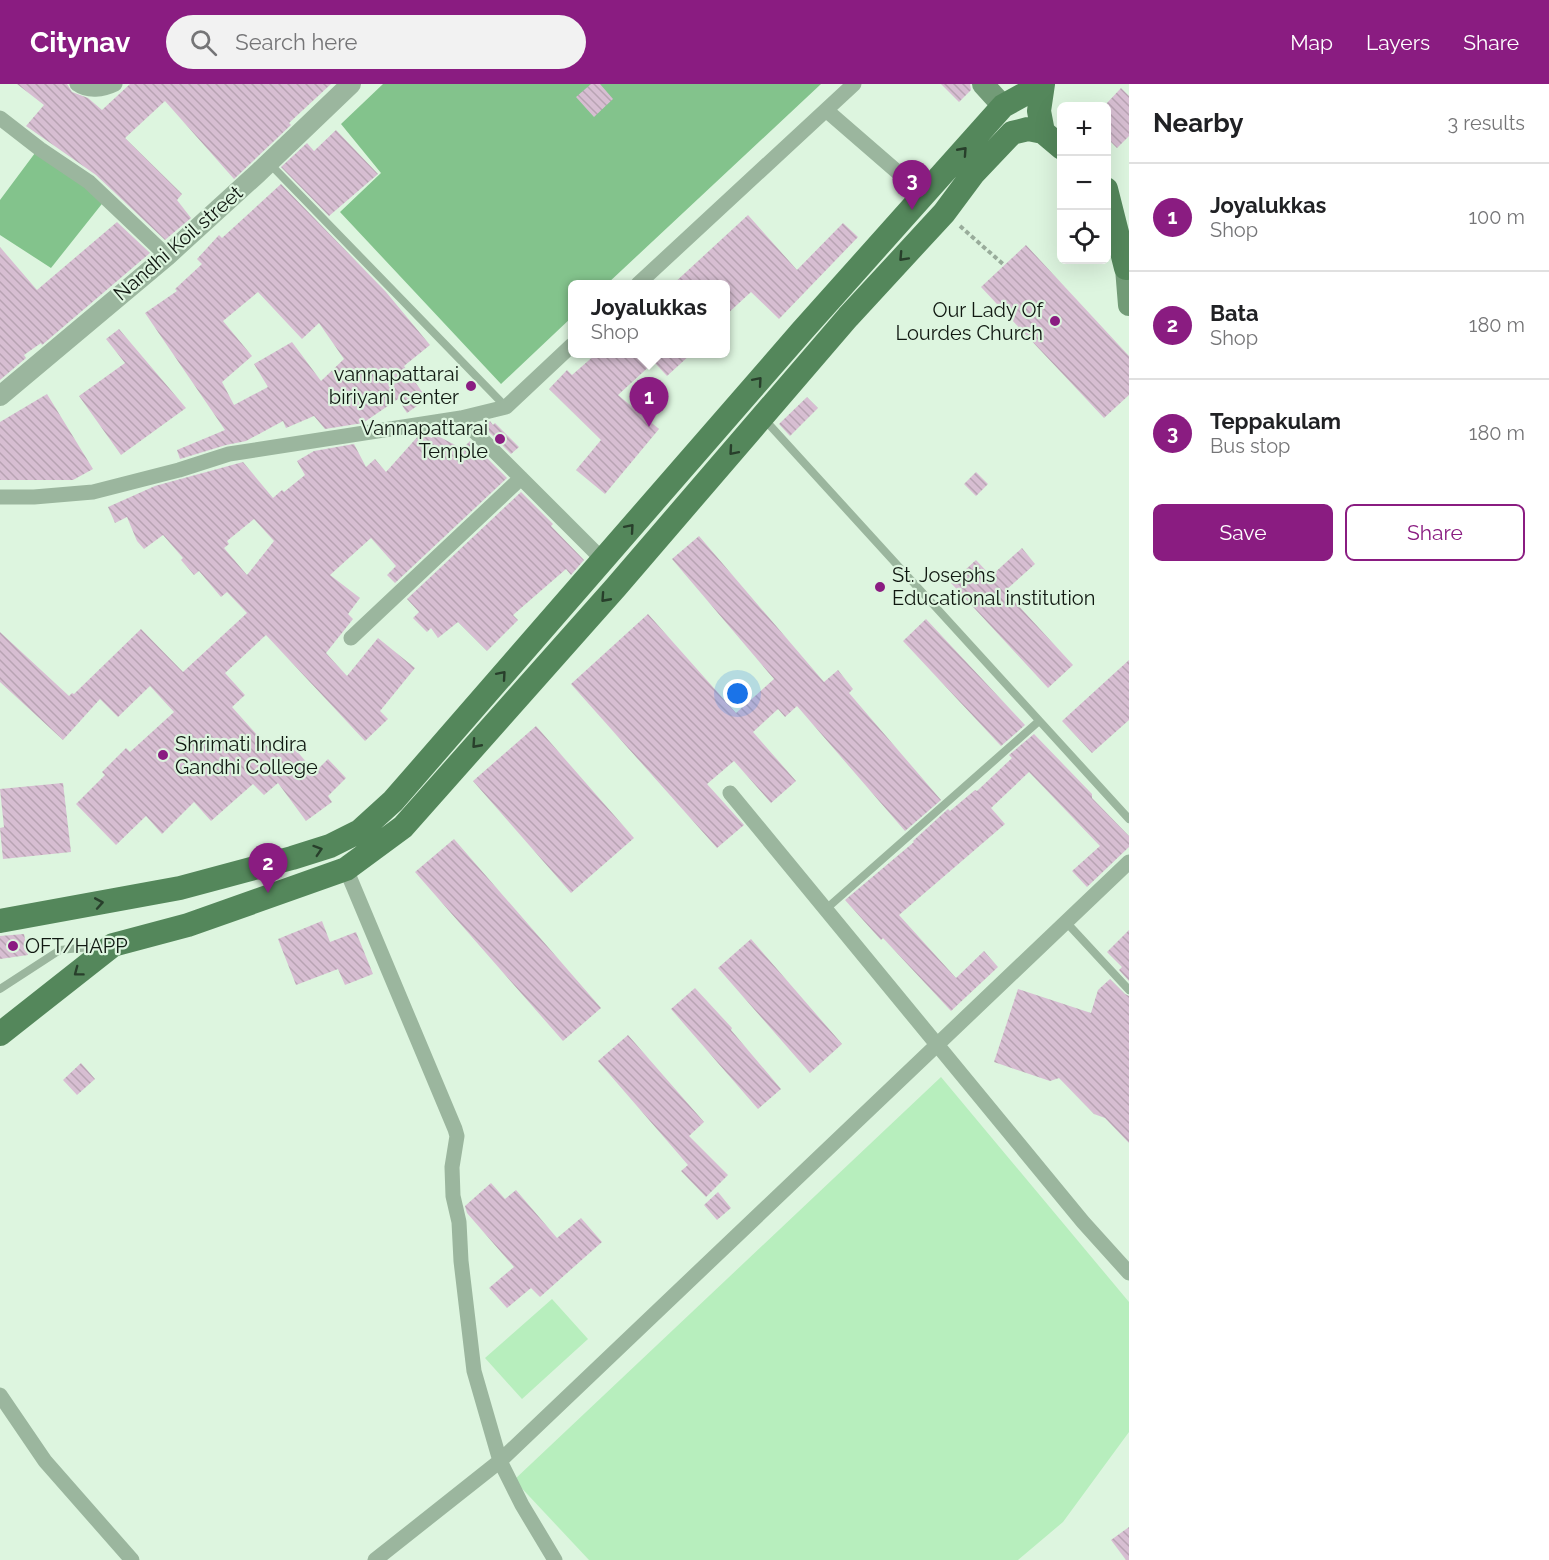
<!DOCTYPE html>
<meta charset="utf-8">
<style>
:root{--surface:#fff;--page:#f2f2f2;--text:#202124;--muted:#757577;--line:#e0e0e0;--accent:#8a1c81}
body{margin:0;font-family:Raleway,sans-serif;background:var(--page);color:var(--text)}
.controls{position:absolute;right:18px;top:18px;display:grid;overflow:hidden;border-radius:9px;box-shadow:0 6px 24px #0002}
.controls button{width:54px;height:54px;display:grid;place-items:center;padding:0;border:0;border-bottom:2px solid var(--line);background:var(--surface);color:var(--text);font:30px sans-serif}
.you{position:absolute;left:738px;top:610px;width:21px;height:21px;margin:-15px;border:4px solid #fff;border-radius:50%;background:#1a73e8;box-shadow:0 0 0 9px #1a73e833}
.badge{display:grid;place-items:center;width:39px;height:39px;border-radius:50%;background:var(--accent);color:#fff;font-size:20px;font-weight:700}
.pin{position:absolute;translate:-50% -50px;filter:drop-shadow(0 2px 3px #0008)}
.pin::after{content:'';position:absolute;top:32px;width:21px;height:18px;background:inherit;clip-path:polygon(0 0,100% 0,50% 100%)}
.popup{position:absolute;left:568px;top:196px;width:162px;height:78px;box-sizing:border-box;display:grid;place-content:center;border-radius:9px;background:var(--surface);filter:drop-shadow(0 2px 4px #0005);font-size:20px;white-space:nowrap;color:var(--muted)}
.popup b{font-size:22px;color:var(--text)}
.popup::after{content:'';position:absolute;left:50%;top:100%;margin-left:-12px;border:12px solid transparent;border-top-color:var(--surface)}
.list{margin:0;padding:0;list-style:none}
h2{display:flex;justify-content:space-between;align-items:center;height:78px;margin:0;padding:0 24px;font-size:26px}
h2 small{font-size:20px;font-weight:400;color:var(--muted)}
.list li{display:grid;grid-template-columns:39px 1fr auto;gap:18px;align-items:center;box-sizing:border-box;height:108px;padding:0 24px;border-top:2px solid var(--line)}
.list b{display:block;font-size:22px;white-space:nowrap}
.list p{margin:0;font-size:20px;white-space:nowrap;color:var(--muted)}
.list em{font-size:20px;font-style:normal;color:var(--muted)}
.actions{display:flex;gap:12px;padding:18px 24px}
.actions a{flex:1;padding:14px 0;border:2px solid var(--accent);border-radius:9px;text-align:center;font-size:21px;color:var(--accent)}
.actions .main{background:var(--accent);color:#fff}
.icon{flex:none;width:33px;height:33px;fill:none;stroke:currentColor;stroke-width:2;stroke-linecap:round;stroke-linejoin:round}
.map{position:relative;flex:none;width:1129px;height:1476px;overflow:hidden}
header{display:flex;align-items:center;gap:36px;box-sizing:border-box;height:84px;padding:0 30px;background:var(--accent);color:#fff}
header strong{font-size:28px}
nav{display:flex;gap:33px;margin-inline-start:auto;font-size:21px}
.search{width:420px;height:54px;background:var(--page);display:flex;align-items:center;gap:15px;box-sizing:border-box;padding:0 21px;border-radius:33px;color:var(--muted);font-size:22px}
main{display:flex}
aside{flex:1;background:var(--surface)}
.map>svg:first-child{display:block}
</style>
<header>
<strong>Citynav</strong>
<div class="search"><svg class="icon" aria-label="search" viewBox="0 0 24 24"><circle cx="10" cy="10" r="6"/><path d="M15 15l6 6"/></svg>Search here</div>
<nav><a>Map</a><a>Layers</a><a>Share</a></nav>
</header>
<main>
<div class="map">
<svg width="1129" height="1476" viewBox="0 0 1129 1476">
<defs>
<pattern id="building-back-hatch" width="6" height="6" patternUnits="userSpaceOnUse" patternTransform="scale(1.5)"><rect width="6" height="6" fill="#d7bed2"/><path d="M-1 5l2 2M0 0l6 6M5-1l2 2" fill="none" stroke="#b8a3b3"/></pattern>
</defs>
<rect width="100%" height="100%" fill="#ddf5df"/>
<path fill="#b7eebd" d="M 941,993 L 1129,1218 L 1129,1348 L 1063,1438 L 1018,1476 L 589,1476 L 514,1396 Z
M 552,1215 L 588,1255 L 522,1315 L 485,1274 Z"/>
<path fill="#83c38c" d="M 383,0 L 821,0 L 607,200 L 572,200 L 572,233 L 501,300 L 340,128 L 381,89 L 341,40 Z
M 35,69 L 105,116 L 51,184 L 0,151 L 0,116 Z"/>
<path fill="url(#building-back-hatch)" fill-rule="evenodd" d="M 17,0 L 67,0 L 72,8 L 88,14 L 102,26 L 130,0 L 331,0 L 289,39 L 291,41 L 234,95 L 165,17 L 125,54 L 182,110 L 177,116 L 191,134 L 165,156 L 96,91 L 26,42 L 44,21 Z
M 591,0 L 600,0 L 613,15 L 594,33 L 576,13 Z
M 941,0 L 970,0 L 971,6 L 959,18 Z
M 1121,4 L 1129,12 L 1129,52 L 1117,64 L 1107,54 L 1107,19 Z
M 336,46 L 378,90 L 329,132 L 281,83 L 307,59 L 314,67 Z
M 281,100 L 386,208 L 430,261 L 404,282 L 427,315 L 407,329 L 398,315 L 363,339 L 325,345 L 314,332 L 286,344 L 283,337 L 246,357 L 226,361 L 180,375 L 177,366 L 225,346 L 145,229 L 177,207 L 175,205 L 202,180 L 197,175 L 219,151 L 222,154 ZM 258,208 L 302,255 L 319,239 L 344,275 L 321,297 L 292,258 L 254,280 L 268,303 L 234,321 L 222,298 L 252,272 L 223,237 Z
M 748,131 L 797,186 L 843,139 L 858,153 L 779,235 L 751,208 L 726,231 L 726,201 L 672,201 Z
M 117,138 L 150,169 L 42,261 L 41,259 L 24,271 L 26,274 L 0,296 L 0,163 L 37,206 Z
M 1026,161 L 1129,272 L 1129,311 L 1104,334 L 981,203 Z
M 119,245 L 186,324 L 121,371 L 79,312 L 125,279 L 106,255 Z
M 596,270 L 691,270 L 667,292 L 654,278 L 618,311 L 659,345 L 605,410 L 576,386 L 601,356 L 549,305 L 567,286 L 572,291 Z
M 47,310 L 93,385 L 73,396 L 0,396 L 0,338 Z
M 807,313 L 818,324 L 790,352 L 779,340 Z
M 490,337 L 493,341 L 495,339 L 519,363 L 511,370 L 484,343 Z
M 420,350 L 432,354 L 434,350 L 459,363 L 460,361 L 464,363 L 470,357 L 507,394 L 395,499 L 387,491 L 396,482 L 371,454 L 330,491 L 360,514 L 348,530 L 353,535 L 326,569 L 347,592 L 378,554 L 415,584 L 380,627 L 388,635 L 365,657 L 266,551 L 225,589 L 245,611 L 232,623 L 274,670 L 288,657 L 315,688 L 328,675 L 346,694 L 328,712 L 332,718 L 306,737 L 278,699 L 264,711 L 253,700 L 211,737 L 194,718 L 162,750 L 146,732 L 116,761 L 76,720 L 105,691 L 102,688 L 126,664 L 130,668 L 174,628 L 150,602 L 118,633 L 100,615 L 63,656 L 0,598 L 0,548 L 69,612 L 72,609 L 74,610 L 141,545 L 183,588 L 247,529 L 227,508 L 221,513 L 199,487 L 194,491 L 181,476 L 183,474 L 163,451 L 144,465 L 137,457 L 127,433 L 115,439 L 108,423 L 155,402 L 243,378 L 273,414 L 282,406 L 284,408 L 305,391 L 297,377 L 314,367 L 354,360 L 366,383 L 375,375 L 386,388 ZM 254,435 L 274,457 L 247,491 L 224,464 L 229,460 L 227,457 Z
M 976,388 L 988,400 L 976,412 L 964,400 Z
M 521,408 L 553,440 L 551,442 L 584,476 L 571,491 L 566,485 L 513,531 L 518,536 L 487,567 L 458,538 L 438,554 L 431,544 L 427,548 L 413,534 L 419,528 L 407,515 Z
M 699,452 L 824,598 L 838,586 L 853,605 L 849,609 L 941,716 L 905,747 L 797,622 L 785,633 L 778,625 L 753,648 L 796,697 L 771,719 L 734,677 L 707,700 L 744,741 L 717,764 L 571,600 L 648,530 L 736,629 L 774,595 L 672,475 Z
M 1022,464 L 1035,480 L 1005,507 L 1073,581 L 1048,604 L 951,499 L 976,476 L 991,492 Z
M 926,535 L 1025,641 L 1001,662 L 903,557 Z
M 1129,576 L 1129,636 L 1092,669 L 1062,637 Z
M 536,642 L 634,754 L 571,809 L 473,697 Z
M 1034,650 L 1092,710 L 1092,714 L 1129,752 L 1129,763 L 1087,803 L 1072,787 L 1100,762 L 1029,688 L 991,724 L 1005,740 L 899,831 L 956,894 L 984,867 L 998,883 L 951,927 L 883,854 L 881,856 L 845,816 L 914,758 L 913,757 L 948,725 L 950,727 L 975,706 L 977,707 L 1012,674 L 1009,671 Z
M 63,699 L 71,768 L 3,775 L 0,744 L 4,743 L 0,705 Z
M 454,755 L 601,924 L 563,957 L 415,788 Z
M 322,837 L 330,858 L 356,848 L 373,890 L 345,901 L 338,885 L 296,901 L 278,855 Z
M 1129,846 L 1129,897 L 1119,886 L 1122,883 L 1107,868 Z
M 24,850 L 28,871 L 0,875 L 0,852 Z
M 751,855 L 842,960 L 810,989 L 718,884 Z
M 1110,895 L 1125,910 L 1129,912 L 1129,1059 L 1105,1034 L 1094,1030 L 1059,994 L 1050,997 L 994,978 L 1018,905 L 1091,929 L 1098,906 Z
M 695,904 L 732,944 L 731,946 L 781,1005 L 758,1025 L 671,925 Z
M 628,951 L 704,1038 L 689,1052 L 728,1091 L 706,1113 L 681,1087 L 688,1081 L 598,977 Z
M 81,979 L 95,995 L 77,1011 L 63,996 Z
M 491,1099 L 505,1115 L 516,1106 L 557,1154 L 581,1134 L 602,1158 L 540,1213 L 531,1204 L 507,1224 L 489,1204 L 514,1183 L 467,1129 L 465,1122 Z
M 718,1108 L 731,1124 L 717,1136 L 704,1121 Z
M 1129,1443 L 1129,1476 L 1126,1476 L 1111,1456 Z"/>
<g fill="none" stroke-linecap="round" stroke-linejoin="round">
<path stroke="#99ac9b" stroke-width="4" stroke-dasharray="4.5 3" stroke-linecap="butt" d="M 960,142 L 1004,181"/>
<path stroke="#9bb69e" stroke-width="8" d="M 269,79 L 506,323
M 765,336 L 1129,735
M 826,825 L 1039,637
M 1066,838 L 1129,906
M 0,905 L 60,866 L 100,862"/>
<path stroke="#9bb69e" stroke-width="15" d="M 77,0 C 88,8 103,6 115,0
M 826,26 L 924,111
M 0,34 L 40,65 L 89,98 L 167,172
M 638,200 L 854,0
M 461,334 L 602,475
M 0,413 L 34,413 L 93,408 L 179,386 L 229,370 L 461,334 L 506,323 L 572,261
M 351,554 L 521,394
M 730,709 L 1083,1138 L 1129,1189
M 346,785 L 455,1045 L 457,1052 L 452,1083 L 453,1112 L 459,1138 L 461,1177 L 474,1287 L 500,1377 L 522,1421 L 555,1476
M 0,1311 L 45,1377 L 132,1476
M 375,1476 L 500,1377 L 1129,778"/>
<path stroke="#9bb69e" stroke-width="20" d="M 0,312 L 167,172 L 258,89 L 351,0"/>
<path stroke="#729b77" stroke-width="22" d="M 983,0 L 1003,22
M 1126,184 L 1129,221"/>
<path stroke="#54875b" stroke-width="24" d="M 1043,0 L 1039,27 L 1043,48
M 1106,105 L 1126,184
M 0,837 L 180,804 L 292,774 L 330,762 L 360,747 L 393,717 L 802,247 L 1003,22 L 1043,0
M 0,950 L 113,861 L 188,841 L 346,785 L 403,743 L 616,503 L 848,233 L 944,129 L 973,90 L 1012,49 L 1028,45 L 1043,48 L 1062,64"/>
</g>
<defs><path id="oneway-chevron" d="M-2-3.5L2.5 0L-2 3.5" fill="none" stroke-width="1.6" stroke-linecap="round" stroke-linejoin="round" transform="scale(1.5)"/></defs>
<g stroke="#283f2b">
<use href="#oneway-chevron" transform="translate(963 67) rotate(-48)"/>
<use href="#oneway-chevron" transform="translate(903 173) rotate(133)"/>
<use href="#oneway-chevron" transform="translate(758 297) rotate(-49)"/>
<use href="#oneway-chevron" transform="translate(733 367) rotate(131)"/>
<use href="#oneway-chevron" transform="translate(630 444) rotate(-49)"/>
<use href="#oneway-chevron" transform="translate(605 514) rotate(132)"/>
<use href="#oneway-chevron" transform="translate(502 591) rotate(-49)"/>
<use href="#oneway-chevron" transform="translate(476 660) rotate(132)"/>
<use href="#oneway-chevron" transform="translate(318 766) rotate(-18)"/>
<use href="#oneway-chevron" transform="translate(99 819) rotate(-10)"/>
<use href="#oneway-chevron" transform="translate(78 888) rotate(143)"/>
</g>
<g fill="#8a1c81" stroke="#ddf5df" stroke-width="2">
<circle cx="1055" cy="237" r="6"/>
<circle cx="471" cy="302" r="6"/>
<circle cx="500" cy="355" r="6"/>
<circle cx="880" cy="503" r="6"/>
<circle cx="163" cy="671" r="6"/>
<circle cx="13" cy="862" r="6"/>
</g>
<g text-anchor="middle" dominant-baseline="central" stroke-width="4.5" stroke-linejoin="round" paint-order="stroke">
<g font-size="20" fill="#101811" stroke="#ddf5df">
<text transform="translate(178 159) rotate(-41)">Nandhi Koil street</text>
</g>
<g font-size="20" fill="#101811" stroke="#ddf5df" text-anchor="end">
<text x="1043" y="226">Our Lady Of<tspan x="1043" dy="23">Lourdes Church</tspan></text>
<text x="459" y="290">vannapattarai<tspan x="459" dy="23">biriyani center</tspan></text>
<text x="488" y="344">Vannapattarai<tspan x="488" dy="23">Temple</tspan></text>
<text x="892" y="491" text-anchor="start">St. Josephs<tspan x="892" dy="23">Educational institution</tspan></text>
<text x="175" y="660" text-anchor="start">Shrimati Indira<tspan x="175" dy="23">Gandhi College</tspan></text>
<text x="25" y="862" text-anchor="start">OFT/HAPP</text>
</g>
</g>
</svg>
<div class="controls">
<button>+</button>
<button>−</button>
<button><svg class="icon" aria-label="locate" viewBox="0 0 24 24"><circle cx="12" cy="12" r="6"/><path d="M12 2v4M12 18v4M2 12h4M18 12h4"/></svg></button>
</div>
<div class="you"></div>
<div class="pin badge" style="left:649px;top:343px">1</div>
<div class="popup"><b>Joyalukkas</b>Shop</div>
<div class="pin badge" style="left:268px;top:809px">2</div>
<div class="pin badge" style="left:912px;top:126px">3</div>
</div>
<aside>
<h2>Nearby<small>3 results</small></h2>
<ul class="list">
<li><span class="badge">1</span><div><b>Joyalukkas</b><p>Shop</p></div><em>100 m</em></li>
<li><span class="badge">2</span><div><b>Bata</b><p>Shop</p></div><em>180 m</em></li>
<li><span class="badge">3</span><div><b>Teppakulam</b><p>Bus stop</p></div><em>180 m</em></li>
</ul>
<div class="actions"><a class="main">Save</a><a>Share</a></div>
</aside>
</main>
